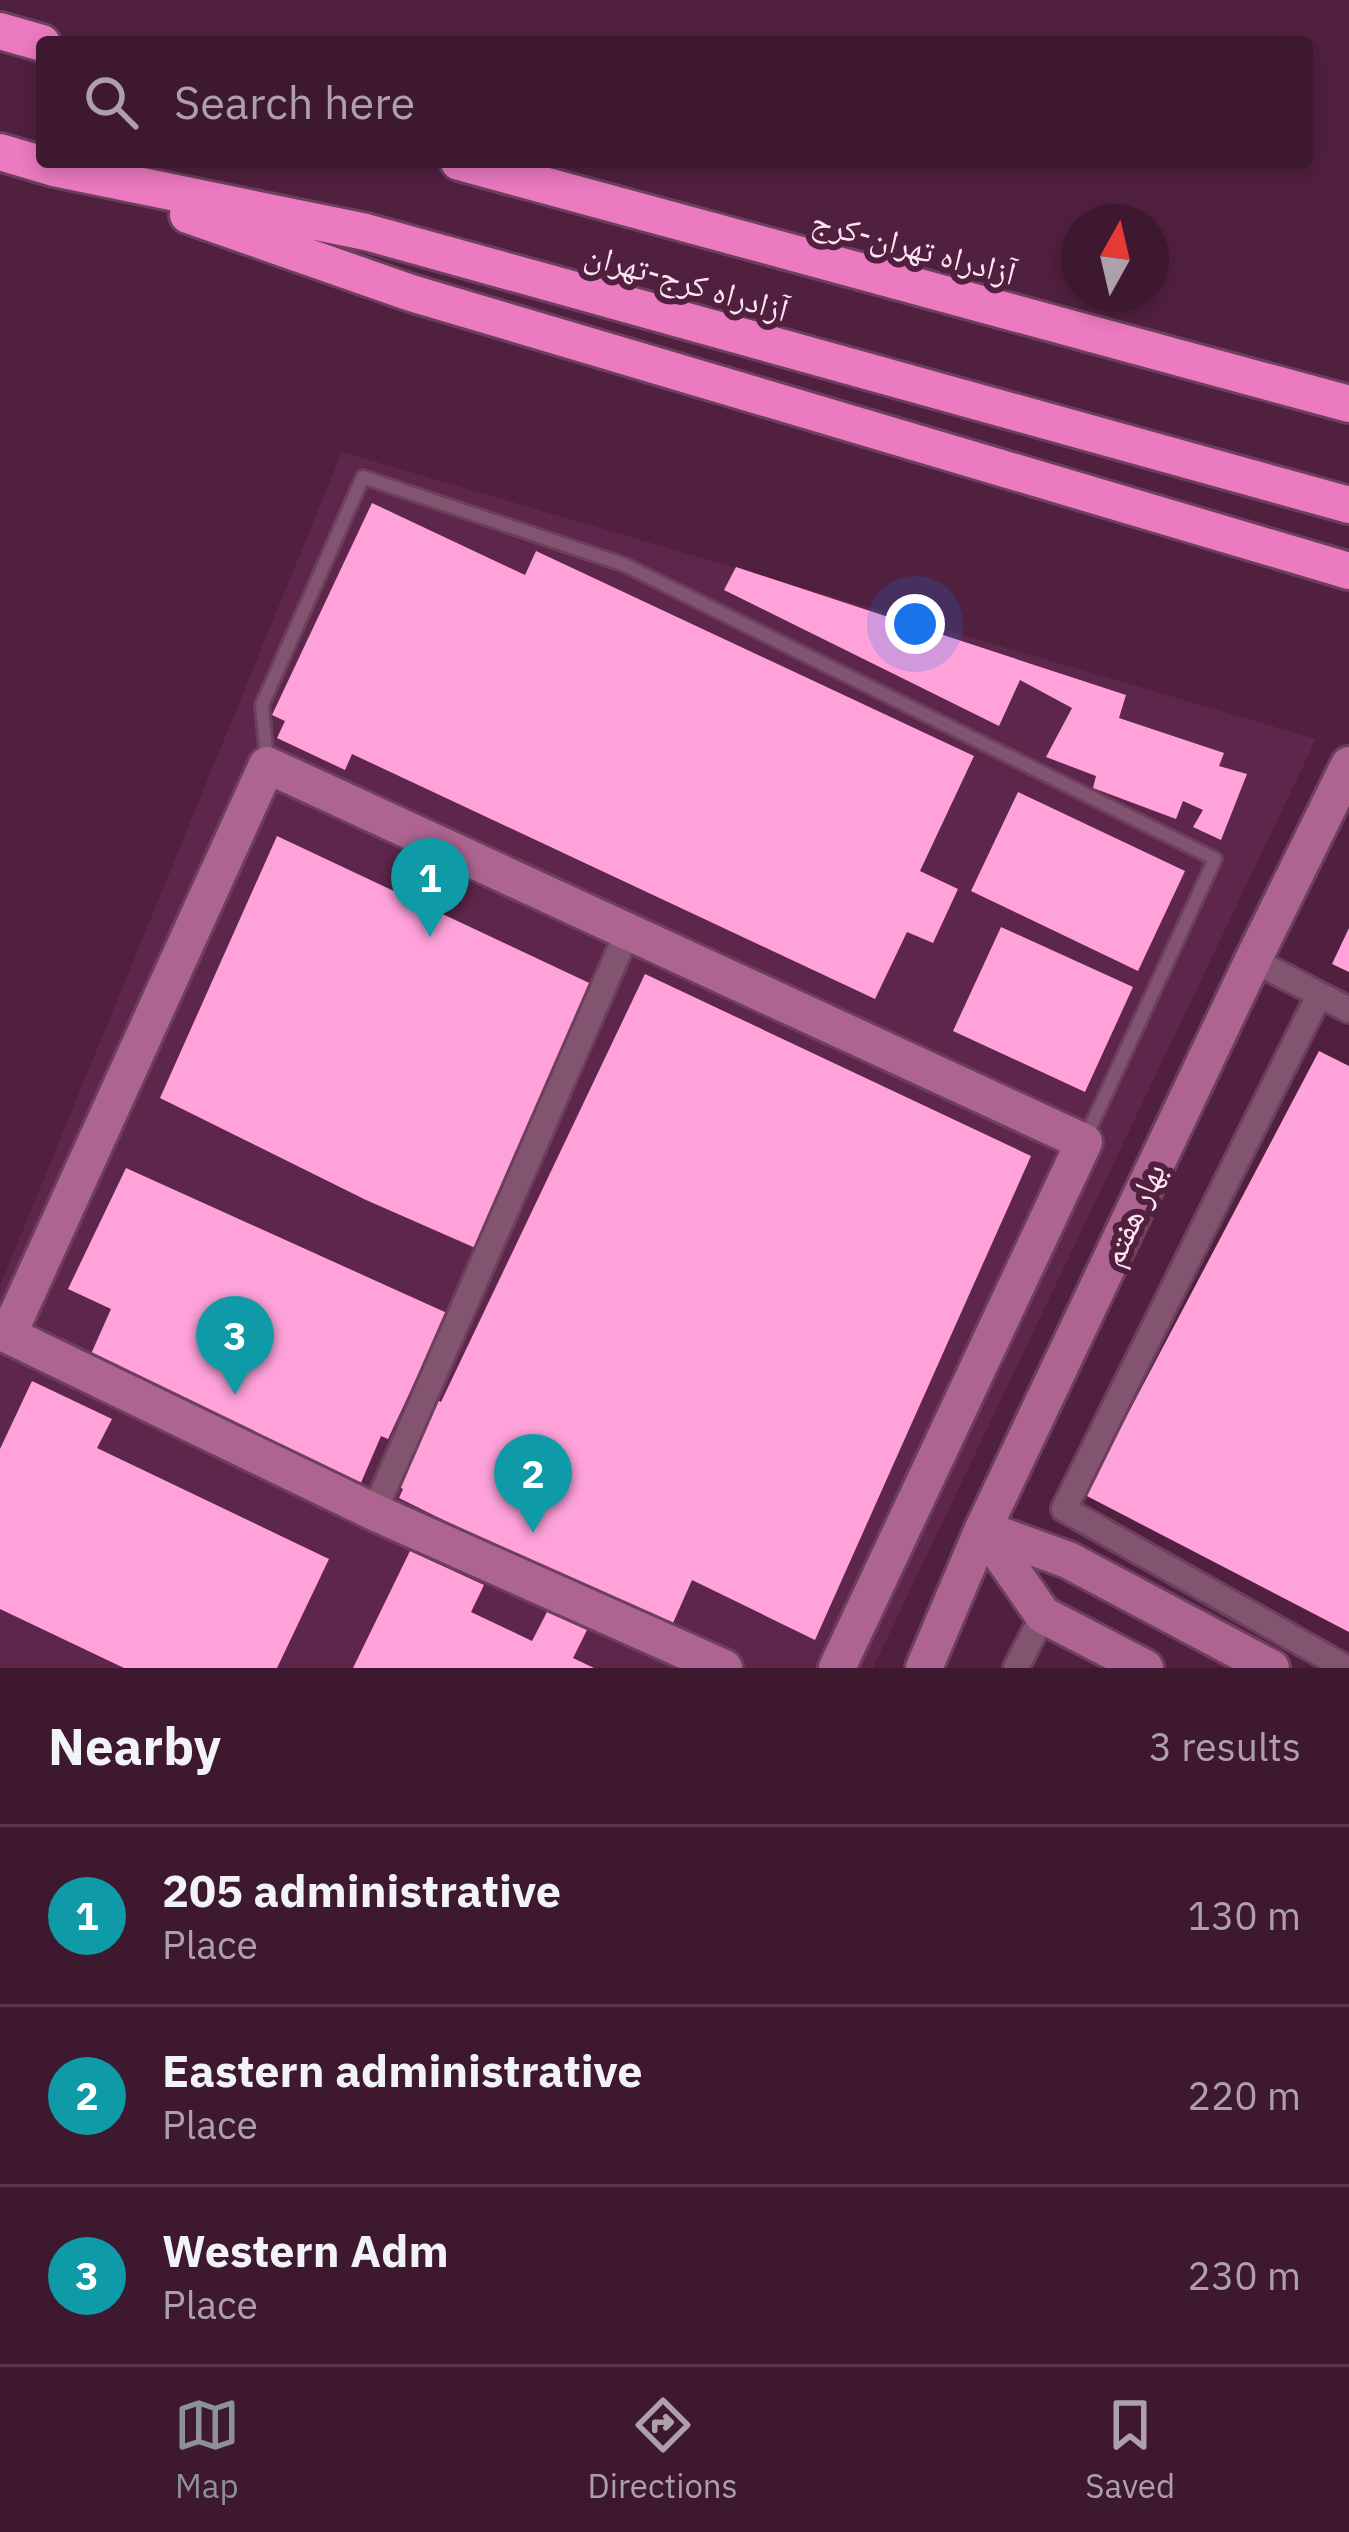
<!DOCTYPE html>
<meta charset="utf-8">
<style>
:root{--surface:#3d182f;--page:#442137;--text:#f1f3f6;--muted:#ada0aa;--line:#56374b;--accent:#8c9099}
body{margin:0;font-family:"IBM Plex Sans","Noto Naskh Arabic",sans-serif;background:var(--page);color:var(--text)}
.compass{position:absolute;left:1061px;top:204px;width:108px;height:108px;border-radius:50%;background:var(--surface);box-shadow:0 6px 18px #0003;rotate:8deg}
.you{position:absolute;left:915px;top:624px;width:42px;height:42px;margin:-30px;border:9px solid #fff;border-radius:50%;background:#1a73e8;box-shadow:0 0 0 18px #1a73e833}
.badge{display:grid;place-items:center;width:78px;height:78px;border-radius:50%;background:var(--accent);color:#fff;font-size:39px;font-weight:700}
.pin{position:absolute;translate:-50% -99px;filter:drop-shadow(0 3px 6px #0008)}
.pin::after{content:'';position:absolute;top:63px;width:42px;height:36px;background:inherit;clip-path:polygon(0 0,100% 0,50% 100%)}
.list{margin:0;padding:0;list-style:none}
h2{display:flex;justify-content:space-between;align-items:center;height:156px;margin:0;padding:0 48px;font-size:51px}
h2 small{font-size:39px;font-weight:400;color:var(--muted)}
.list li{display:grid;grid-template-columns:78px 1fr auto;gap:36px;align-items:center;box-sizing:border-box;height:180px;padding:0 48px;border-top:3px solid var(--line)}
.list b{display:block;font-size:45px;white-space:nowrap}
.list p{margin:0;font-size:39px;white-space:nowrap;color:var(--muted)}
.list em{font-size:39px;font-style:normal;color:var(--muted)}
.icon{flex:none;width:66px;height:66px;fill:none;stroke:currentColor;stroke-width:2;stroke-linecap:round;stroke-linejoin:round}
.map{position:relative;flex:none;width:1349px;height:1668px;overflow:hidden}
.search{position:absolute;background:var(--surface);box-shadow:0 6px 18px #0003;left:36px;right:36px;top:36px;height:132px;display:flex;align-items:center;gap:30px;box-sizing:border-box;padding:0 42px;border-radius:12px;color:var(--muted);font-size:45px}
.sheet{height:696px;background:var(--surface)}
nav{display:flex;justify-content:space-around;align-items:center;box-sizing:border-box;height:168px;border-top:3px solid var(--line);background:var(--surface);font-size:33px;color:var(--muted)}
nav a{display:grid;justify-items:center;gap:6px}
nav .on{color:var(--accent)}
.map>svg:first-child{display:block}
</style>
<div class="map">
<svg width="1349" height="1668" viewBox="0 0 1349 1668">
<rect width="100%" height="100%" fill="#51203f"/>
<path fill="#5e264a" d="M 342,452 L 1316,739 L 873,1668 L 0,1668 L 0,1286 Z"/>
<path fill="#ffa2da" d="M 372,503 L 525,575 L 536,551 L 974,756 L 920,871 L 958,889 L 933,943 L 907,932 L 875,999 L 352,754 L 345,770 L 277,738 L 285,721 L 272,715 Z
M 736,567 L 1126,695 L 1119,718 L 1224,753 L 1219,766 L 1247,774 L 1221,840 L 1193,827 L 1203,810 L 1183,801 L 1176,819 L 1093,788 L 1096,776 L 1046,757 L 1072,708 L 1020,680 L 999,726 L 724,590 Z
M 1018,792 L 1185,871 L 1138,971 L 971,891 Z
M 277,836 L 602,989 L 480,1250 L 366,1200 L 160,1098 Z
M 1001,927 L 1133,987 L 1085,1092 L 953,1031 Z
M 1349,928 L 1349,972 L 1332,964 Z
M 645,974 L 1031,1156 L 815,1640 L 692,1580 L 669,1632 L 399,1498 L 403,1489 L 384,1480 L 425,1394 L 441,1402 Z
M 1319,1051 L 1349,1066 L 1349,1632 L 1085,1495 Z
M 126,1168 L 447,1313 L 388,1439 L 381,1436 L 360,1485 L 91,1354 L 111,1309 L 68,1289 Z
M 32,1381 L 112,1419 L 97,1448 L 329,1559 L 277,1668 L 124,1668 L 0,1609 L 0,1449 Z
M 410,1551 L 484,1585 L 471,1612 L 532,1641 L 547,1612 L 587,1630 L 573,1658 L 594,1668 L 353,1668 Z"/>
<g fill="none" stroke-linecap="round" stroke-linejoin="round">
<g stroke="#6d3f5c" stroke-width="18">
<path id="lane" d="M 267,761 L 262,705 L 363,477 L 625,565 L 1215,859 L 1084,1141"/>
</g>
<g stroke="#6d3f5c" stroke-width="30">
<path id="street" d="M 1253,960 L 1349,1010
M 1319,995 L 1064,1509 L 1346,1668
M 374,1512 L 628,931
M 1016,1668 L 1043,1615"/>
</g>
<g stroke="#6d3f5c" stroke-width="42">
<path id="secondary" d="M 983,1529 L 1068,1560 L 1271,1668
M 983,1529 L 1043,1615 L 1145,1668
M 724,1668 L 374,1512 L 8,1335 L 267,765 L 1084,1142 L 837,1668
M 924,1668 L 983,1529 L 1253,960 L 1349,765"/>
</g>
<g stroke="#6d3f5c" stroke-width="42">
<path id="highway" d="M 0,31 L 42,43
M 0,152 L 54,168 L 366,232 L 1349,505
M 459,162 L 1349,404
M 188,215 L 411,293 L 1349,571"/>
</g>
<use href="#lane" stroke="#825470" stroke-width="12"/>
<use href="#street" stroke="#825470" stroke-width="24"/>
<use href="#secondary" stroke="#ad6490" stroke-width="36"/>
<use href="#highway" stroke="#eb7ac0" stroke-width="36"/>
</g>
<g text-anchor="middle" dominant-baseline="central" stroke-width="12" stroke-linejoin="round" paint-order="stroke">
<g font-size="33" fill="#fee4f2" stroke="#51203f">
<text transform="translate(914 246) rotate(15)">آزادراه تهران-کرج</text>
<text transform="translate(687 281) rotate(16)">آزادراه کرج-تهران</text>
<text transform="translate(1132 1214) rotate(-65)">بهار هفتم</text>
</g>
</g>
</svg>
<svg class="compass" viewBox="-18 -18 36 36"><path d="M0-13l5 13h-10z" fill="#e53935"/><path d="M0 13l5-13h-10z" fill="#ada0aa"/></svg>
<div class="you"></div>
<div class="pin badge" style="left:430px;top:937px;background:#0f9aa8">1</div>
<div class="pin badge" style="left:533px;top:1533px;background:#0f9aa8">2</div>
<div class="pin badge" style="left:235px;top:1395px;background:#0f9aa8">3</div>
<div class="search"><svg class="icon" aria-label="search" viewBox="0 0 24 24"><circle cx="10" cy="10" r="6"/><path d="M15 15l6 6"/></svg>Search here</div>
</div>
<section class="sheet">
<h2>Nearby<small>3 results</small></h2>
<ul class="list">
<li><span class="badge" style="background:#0f9aa8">1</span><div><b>205 administrative</b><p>Place</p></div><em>130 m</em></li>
<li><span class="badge" style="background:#0f9aa8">2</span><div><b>Eastern administrative</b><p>Place</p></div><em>220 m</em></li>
<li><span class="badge" style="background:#0f9aa8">3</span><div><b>Western Adm</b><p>Place</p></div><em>230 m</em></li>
</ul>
</section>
<nav>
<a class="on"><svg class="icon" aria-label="map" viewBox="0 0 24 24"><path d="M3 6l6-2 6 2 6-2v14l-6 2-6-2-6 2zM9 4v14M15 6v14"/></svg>Map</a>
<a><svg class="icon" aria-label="directions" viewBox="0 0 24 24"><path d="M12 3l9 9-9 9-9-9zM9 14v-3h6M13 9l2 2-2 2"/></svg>Directions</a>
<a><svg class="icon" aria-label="saved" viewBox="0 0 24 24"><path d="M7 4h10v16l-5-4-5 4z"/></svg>Saved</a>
</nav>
